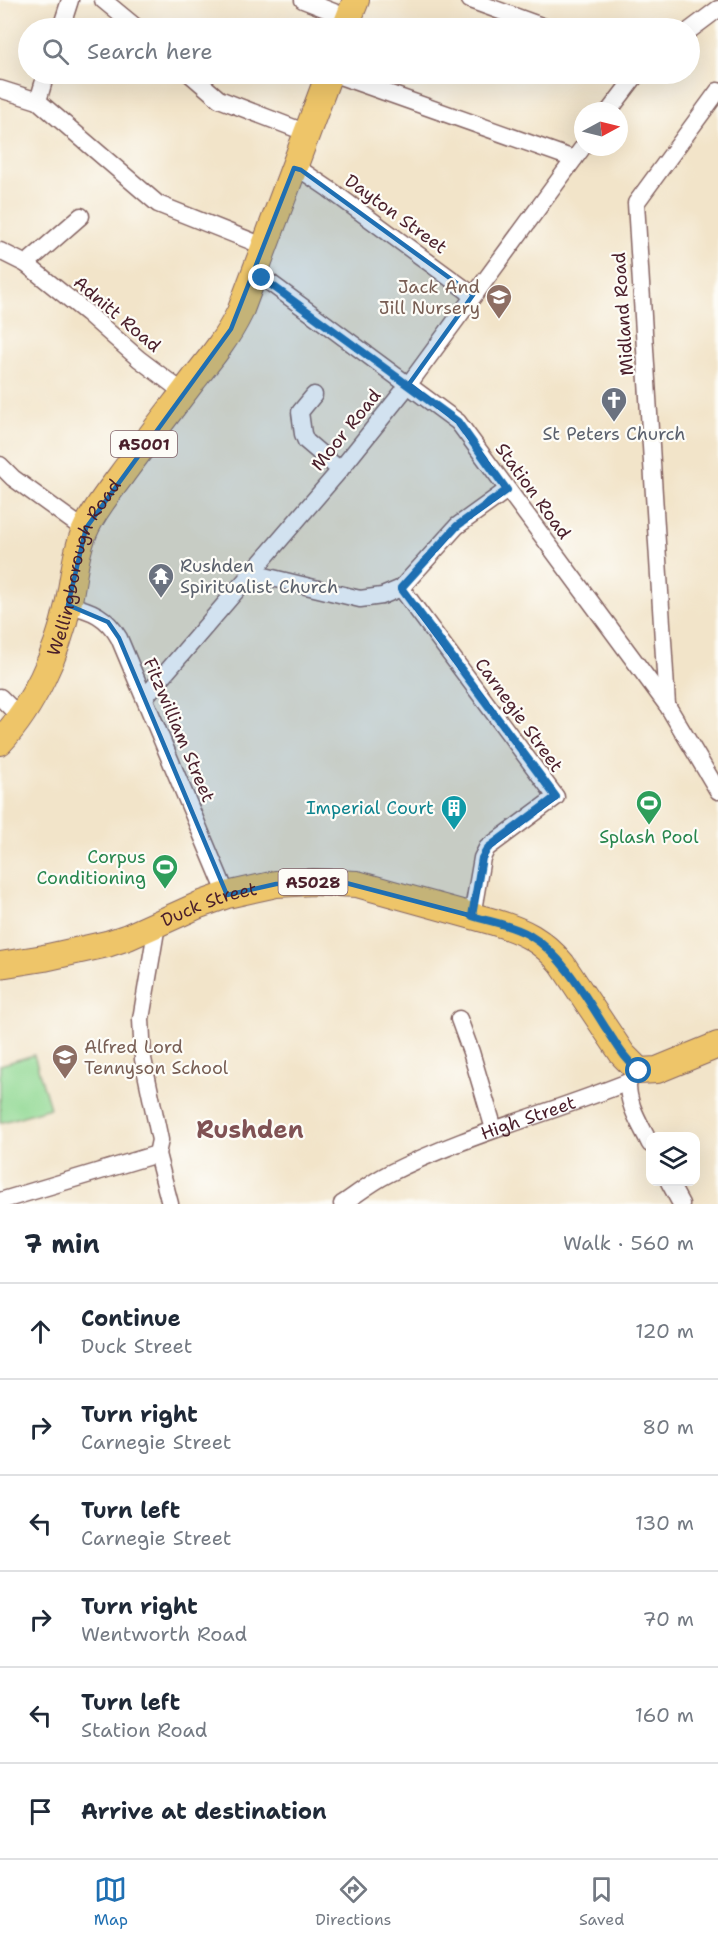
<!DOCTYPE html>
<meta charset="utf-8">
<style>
:root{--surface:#fff;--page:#f2f2f3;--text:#1f2937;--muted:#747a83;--line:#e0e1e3;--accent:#1f6fb2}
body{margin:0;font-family:"Shantell Sans",sans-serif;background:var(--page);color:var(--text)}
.controls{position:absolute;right:18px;bottom:18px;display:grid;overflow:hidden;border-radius:12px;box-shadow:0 6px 24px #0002}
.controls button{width:54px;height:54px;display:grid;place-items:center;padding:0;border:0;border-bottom:2px solid var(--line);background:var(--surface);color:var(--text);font:30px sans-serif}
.compass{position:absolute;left:574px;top:102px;width:54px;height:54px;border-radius:50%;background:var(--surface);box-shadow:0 6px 24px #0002;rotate:83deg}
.stop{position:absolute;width:18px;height:18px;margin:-14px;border:4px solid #1f6fb2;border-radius:50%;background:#fff}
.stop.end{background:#1f6fb2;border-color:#fff;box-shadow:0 2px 6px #0008}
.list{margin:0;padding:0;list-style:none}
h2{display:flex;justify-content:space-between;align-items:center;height:78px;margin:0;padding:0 24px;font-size:26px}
h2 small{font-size:20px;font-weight:400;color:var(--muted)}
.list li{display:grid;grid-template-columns:39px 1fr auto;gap:18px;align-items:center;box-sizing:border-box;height:96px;padding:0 24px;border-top:2px solid var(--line)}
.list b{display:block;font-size:22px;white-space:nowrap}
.list p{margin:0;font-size:20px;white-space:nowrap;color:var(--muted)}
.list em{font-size:20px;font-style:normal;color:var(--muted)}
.icon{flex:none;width:33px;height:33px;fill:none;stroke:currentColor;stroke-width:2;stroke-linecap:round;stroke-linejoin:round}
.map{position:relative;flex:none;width:718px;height:1204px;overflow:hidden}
.search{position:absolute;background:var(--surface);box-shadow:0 6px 24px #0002;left:18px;right:18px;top:18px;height:66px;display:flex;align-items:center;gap:15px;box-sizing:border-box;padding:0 21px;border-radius:33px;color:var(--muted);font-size:22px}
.sheet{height:654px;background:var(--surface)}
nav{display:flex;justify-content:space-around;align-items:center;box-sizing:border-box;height:84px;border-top:2px solid var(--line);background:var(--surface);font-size:16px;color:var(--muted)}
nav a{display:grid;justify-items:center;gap:3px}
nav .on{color:var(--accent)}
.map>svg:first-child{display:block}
</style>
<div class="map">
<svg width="718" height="1204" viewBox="0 0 718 1204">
<rect width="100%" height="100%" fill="#fdfcf7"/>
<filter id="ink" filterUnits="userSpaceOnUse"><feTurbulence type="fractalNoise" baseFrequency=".0167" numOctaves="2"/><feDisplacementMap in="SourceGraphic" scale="12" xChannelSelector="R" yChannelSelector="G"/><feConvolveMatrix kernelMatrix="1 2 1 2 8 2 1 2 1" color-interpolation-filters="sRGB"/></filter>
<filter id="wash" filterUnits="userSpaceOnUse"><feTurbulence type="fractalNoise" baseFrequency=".008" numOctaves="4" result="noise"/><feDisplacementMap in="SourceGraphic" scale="24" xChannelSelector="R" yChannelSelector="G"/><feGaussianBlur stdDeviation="1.35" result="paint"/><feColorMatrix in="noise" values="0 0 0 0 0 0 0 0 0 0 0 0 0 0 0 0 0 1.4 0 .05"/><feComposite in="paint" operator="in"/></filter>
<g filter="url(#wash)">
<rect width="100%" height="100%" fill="#f2e4c9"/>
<path fill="#92d994" stroke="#6e7c60" stroke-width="1.5" d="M 34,1055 L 50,1108 L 0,1123 L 0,1065 Z"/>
</g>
<g filter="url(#ink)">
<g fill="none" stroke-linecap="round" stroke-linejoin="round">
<g stroke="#856462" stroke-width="19">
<g id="minor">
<path d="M 103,0 L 137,28"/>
<path d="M 303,0 L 349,18"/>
<path d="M 470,0 L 547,28"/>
<path d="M 61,28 L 70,0"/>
<path d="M 690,30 L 718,9"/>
<path d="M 190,74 L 219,99 L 307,133"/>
<path d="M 334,74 L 574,159"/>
<path d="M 0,89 L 38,101 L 158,204 L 266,247"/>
<path d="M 38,101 L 46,74"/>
<path d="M 609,111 L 637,74"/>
<path d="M 294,168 L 301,170 L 329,189 L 473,295"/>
<path d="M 0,251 L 26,264 L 87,313 L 139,359 L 184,393"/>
<path d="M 26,264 L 81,216"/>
<path d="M 255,275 L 265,279 L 458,422 L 667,705 L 718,791"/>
<path d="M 314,395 L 300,412 L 303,434 L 306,441 L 340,470"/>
<path d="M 0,465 L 13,478 L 78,525 L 86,528"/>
<path d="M 252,573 L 360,599 L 382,596 L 401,588 L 457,526 L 507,490"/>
<path d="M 401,588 L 556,797 L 487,848 L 482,858 L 472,916"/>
<path d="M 68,605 C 92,610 107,617 119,638 L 227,895"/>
<path d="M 0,697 L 20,717"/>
<path d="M 145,697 L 340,470 L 409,384 L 583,147"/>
<path d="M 667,705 L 636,203 L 718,91"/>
<path d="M 157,925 L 141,1019 L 143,1059 L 160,1140 L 157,1154 L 170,1204"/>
<path d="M 459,1019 L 471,1052 L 494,1129"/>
<path d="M 628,1082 C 627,1105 641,1125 650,1144"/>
<path d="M 669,1182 L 681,1204"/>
<path d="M 0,1201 L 157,1154"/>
<path id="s1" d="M 342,1204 C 357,1194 372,1182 388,1174 C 465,1135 548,1114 628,1082 L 639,1071"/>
</g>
</g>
<g stroke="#856462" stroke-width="28">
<g id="primary">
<path d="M 345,28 L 356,0"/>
<path id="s2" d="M 0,742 C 33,707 58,652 68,605 C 74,579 75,550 87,526 C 96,508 108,493 120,477 C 144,444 169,412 194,379 C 211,358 228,337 240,312 L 329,74"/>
<path id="s3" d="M 0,965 L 44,958 L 107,944 L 128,937 L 199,905 L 227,895 L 276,884 L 313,882 L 357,884 L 494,922 C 524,931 542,940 562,964 L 623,1055 L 639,1071 L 657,1070 L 718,1045"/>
</g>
</g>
<use href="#minor" stroke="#fff" stroke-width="16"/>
<use href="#primary" stroke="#eec569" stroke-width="26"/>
</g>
</g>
<g fill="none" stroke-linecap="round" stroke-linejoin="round" filter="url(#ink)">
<path stroke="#1f6fb2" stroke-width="8" d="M 262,278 L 458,422 L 507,490 L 457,526 L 401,588 L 556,797 L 488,848 L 482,858 L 472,916 C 491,922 512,925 529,935 C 561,953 586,997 605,1027 C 616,1043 624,1059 639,1071"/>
</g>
<path fill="#1f6fb2" fill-opacity="0.2" stroke="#1f6fb2" stroke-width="4.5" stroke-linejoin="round" d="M 294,168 L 301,170 L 473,295 L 409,384 L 458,422 L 507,490 L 457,526 L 401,588 L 556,797 L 487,848 L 472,916 L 346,883 L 276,884 L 227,895 L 119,638 L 108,622 L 68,605 L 86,528 L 231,329 Z"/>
<defs>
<g id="school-pin" transform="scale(1.35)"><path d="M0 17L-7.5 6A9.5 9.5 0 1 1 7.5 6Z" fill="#8d6e63" stroke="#fdfcf7"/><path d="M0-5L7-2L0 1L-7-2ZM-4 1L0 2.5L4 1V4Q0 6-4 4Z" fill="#fff"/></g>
<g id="church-pin" transform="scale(1.35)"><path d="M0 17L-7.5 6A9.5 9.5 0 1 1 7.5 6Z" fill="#6b7280" stroke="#fdfcf7"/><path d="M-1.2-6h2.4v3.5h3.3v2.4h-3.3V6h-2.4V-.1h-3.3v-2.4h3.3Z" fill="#fff"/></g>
<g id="temple-pin" transform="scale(1.35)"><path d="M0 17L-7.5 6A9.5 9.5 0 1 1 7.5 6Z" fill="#6b7280" stroke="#fdfcf7"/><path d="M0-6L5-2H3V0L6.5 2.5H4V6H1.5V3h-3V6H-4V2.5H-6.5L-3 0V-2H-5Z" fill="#fff"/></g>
<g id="stadium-pin" transform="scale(1.35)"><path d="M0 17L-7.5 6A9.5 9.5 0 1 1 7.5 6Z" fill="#2e9e5b" stroke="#fdfcf7"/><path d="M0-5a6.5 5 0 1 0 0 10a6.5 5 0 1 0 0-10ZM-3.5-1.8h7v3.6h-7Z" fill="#fff"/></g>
<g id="building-pin" transform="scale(1.35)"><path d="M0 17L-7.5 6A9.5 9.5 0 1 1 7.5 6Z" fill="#0f9aa8" stroke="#fdfcf7"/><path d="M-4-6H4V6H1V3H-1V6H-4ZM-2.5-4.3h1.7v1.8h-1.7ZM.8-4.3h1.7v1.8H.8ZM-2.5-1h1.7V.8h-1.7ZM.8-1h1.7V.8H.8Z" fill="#fff"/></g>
</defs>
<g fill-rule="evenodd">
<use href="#school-pin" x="499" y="297"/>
<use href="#church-pin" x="614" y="400"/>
<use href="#temple-pin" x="161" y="576"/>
<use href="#stadium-pin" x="649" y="803"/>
<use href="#building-pin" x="454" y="808"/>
<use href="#stadium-pin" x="165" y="867"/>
<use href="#school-pin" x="65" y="1057"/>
</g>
<g text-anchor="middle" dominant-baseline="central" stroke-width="4.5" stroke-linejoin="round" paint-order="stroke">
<g fill="#fdfcf7" stroke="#806168" stroke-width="1.5">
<rect x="111" y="431" width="66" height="26" rx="4.5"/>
<rect x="278.5" y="869" width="69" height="26" rx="4.5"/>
</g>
<g font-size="16" font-weight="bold" fill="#4a1f2b">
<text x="144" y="444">A5001</text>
<text x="313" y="882">A5028</text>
</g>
<g font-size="18" fill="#4a1f2b" stroke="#fdfcf7">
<text transform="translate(396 214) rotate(36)">Dayton Street</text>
<text transform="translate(117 314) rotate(40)">Adnitt Road</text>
<text transform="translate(623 314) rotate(-94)">Midland Road</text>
<text transform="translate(346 430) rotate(-51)">Moor Road</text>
<text transform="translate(533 491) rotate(54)">Station Road</text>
<text stroke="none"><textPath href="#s2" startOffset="196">Wellingborough Road</textPath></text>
<text transform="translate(519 715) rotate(54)">Carnegie Street</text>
<text transform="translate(179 730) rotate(67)">Fitzwilliam Street</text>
<text stroke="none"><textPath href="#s3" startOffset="219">Duck Street</textPath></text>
<text stroke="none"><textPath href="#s1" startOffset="206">High Street</textPath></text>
</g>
<g font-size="18" fill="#785e54" stroke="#fdfcf7" text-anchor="end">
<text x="480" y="287">Jack And<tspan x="480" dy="21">Jill Nursery</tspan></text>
<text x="84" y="1047" text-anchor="start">Alfred Lord<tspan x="84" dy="21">Tennyson School</tspan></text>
</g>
<g font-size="18" fill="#5b616d" stroke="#fdfcf7">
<text x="614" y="434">St Peters Church</text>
<text x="180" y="566" text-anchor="start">Rushden<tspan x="180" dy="21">Spiritualist Church</tspan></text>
</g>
<g font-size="18" fill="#0d838f" stroke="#fdfcf7" text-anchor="end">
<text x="434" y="808">Imperial Court</text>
</g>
<g font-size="18" fill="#27864d" stroke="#fdfcf7">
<text x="649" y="837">Splash Pool</text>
<text x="146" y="857" text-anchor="end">Corpus<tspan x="146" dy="21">Conditioning</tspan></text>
</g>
<g font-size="24" font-weight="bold" fill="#805254" stroke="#fdfcf7">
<text x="250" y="1130">Rushden</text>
</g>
</g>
</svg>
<div class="controls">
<button><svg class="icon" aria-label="layers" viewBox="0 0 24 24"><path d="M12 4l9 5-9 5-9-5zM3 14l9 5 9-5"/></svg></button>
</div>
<svg class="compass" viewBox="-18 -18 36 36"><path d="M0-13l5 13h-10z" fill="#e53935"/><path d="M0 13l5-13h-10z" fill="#747a83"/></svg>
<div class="stop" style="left:639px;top:1071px"></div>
<div class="stop end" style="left:262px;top:278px"></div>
<div class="search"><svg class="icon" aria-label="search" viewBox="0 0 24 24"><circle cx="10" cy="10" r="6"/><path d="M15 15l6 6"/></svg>Search here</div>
</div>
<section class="sheet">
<h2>7 min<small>Walk · 560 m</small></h2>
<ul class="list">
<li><svg class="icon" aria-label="ahead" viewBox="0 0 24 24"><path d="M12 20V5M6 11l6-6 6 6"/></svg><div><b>Continue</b><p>Duck Street</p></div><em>120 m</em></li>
<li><svg class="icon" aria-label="right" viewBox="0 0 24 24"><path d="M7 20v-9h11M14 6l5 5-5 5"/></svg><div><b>Turn right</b><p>Carnegie Street</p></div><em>80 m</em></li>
<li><svg class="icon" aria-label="left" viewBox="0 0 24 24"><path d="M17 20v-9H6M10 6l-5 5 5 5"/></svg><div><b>Turn left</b><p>Carnegie Street</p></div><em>130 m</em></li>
<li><svg class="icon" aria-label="right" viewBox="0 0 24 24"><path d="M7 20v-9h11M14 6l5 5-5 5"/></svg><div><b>Turn right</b><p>Wentworth Road</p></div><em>70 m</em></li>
<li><svg class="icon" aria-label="left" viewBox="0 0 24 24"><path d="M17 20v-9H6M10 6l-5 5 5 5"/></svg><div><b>Turn left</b><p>Station Road</p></div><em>160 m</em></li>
<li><svg class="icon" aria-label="arrive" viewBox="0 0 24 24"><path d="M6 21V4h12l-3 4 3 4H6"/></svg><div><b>Arrive at destination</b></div></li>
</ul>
</section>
<nav>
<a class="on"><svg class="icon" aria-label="map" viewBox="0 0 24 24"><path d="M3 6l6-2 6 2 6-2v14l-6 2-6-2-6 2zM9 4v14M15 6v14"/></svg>Map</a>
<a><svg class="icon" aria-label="directions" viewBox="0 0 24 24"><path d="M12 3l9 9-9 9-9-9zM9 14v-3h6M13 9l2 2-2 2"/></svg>Directions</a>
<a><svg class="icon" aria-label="saved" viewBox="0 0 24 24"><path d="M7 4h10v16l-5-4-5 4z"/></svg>Saved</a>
</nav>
